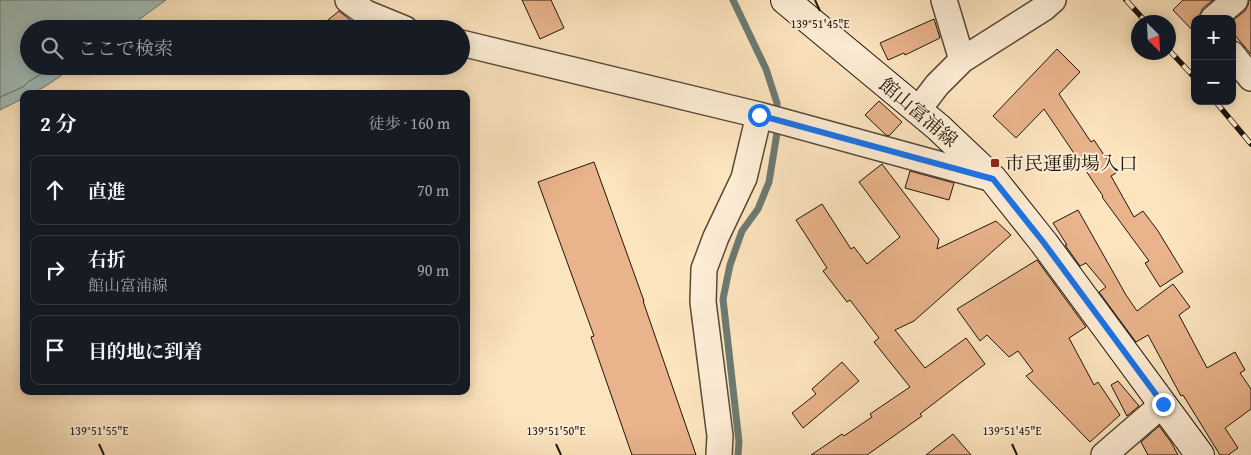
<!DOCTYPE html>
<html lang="ja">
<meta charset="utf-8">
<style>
:root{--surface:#171b24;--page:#20242c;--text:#f1f3f6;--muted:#9ea1a6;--line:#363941}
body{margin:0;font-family:"Gentium Book Plus","Noto Serif JP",serif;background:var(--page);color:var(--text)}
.controls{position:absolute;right:15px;top:15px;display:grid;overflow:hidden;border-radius:10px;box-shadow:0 2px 12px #0003}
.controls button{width:45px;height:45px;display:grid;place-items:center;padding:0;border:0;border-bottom:1px solid var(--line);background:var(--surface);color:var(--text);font:25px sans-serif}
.compass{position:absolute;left:1131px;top:15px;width:45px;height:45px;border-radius:50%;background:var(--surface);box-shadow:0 2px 12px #0003;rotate:156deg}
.stop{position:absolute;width:15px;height:15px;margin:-11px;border:4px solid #1a73e8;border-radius:50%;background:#fff}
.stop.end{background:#1a73e8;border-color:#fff;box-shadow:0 1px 5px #0008}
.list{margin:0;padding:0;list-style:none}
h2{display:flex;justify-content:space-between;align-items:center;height:65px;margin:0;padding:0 20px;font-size:21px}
h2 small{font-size:16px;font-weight:400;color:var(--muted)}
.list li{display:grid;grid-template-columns:32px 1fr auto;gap:15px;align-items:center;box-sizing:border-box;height:70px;margin:0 10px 10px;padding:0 10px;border:1px solid var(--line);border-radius:10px}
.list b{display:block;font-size:19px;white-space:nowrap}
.list p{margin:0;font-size:16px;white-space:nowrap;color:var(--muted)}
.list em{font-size:16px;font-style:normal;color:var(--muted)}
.icon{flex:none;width:28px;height:28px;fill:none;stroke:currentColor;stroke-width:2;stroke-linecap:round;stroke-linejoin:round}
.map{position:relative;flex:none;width:1251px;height:455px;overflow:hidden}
.search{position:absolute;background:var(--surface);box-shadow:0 2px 12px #0003;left:20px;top:20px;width:450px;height:55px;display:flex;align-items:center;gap:12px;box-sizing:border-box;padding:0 18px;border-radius:28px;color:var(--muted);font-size:19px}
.panel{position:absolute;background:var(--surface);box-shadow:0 2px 12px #0003;left:20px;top:90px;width:450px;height:305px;border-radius:10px}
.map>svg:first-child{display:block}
</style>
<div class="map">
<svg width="1251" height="455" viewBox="0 0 1251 455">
<rect width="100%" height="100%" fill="#fce4be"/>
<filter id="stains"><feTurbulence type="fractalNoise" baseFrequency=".004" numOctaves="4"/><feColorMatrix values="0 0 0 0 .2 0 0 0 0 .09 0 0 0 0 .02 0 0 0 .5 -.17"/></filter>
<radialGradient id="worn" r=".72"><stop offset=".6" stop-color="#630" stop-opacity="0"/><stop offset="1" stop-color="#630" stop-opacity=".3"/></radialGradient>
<path fill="#a0bdb8" stroke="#6c7a73" d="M 0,0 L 166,0 L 126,29 L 29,29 L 29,66 L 74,66 C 61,75 39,94 24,94 L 24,98 L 0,110 Z"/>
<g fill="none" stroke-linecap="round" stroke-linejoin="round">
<path stroke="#5f6a62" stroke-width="1" d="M 0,97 L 23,87 L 28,82 L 54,66"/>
<path stroke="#6c7a73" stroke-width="7" d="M 733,0 L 766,69 L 777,103 L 777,133 L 769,182 L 758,209 L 742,231 L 730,265 L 723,299 L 739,442 L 738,455"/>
</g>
<path fill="#e9b38b" stroke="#1e160c" d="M 522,0 L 551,0 L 564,28 L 540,39 Z
M 1183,0 L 1213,0 L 1203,8 L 1200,14 L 1199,19 L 1195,19 L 1195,33 L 1173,10 Z
M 1249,0 L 1251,0 L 1251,54 L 1232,32 L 1232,21 L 1245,11 L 1248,5 Z
M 339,11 L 361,29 L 317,29 Z
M 934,19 L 940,38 L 905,55 L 904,53 L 888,60 L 880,43 Z
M 1057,49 L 1080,72 L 1059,94 L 1091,142 L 1094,140 L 1116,173 L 1111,176 L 1134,217 L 1143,211 L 1158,231 L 1183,272 L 1160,287 L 1145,263 L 1149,261 L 1102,197 L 1103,196 L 1044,109 L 1016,138 L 993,116 Z
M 879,101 L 902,122 L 889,136 L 886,135 L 865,115 Z
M 594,162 L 644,301 L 643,301 L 696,455 L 632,455 L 591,337 L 594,336 L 538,182 Z
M 882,164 L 939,239 L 937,249 L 996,221 L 1011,235 L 914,321 L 895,330 L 925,368 L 966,338 L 985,364 L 920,414 L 922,416 L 867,455 L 811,455 L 842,434 L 844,436 L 872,417 L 870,414 L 910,387 L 874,342 L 879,338 L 850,300 L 847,302 L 823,271 L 827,268 L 796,220 L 822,204 L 851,249 L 854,247 L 867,264 L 900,237 L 859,182 Z
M 910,171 L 954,183 L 949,200 L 905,188 Z
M 1078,210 L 1126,295 L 1137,311 L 1173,284 L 1190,307 L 1179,315 L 1207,368 L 1235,352 L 1245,370 L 1240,373 L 1251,389 L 1251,409 L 1225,428 L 1238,448 L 1228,455 L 1220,455 L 1183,395 L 1181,396 L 1148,335 L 1136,342 L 1099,292 L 1106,287 L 1086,263 L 1080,266 L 1065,245 L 1067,245 L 1053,223 Z
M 1037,260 L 1086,327 L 1069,338 L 1094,385 L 1098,382 L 1120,415 L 1090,442 L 1026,376 L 1033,371 L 1018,351 L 1009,357 L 987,335 L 980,341 L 957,309 Z
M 842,362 L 859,381 L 803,428 L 792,413 L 816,394 L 812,389 Z
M 1118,381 L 1139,406 L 1127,416 L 1111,385 Z
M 1159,426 L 1171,442 L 1178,455 L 1148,455 L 1141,442 Z
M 953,434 L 971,455 L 926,455 Z"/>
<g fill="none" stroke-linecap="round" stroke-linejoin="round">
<g stroke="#564a38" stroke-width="28">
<path id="street" d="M 348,0 L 366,13 L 405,29
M 944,0 L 962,60
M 1213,19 L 1235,0
M 461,43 L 759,115 L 993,179
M 1232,54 L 1251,78
M 918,110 L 937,85 L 962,60 L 1044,8 L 1053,0
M 719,455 L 720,436 L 703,302 L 704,269 L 716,237 L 744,178 L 759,115
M 1104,455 L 1163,404"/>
</g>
<g stroke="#1e160c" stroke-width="30">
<path id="secondary" d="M 785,0 L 938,127 L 993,179 L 1044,243 L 1200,455"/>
</g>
<use href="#street" stroke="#fdedd5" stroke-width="25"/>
<use href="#secondary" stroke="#fdedd5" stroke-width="28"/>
<g stroke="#1e160c" stroke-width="5.5">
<path id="rail" d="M 1126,0 L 1146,22
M 1168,49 L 1195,78
M 1215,101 L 1251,144"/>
</g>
<use href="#rail" stroke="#fdedd5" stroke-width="4" stroke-dasharray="11" stroke-linecap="butt"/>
</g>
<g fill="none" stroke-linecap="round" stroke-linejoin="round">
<path stroke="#1a73e8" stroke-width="6" d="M 759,115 L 993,179 L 1044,243 L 1163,404"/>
</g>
<path fill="none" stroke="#1e160c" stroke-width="2" d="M 815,0 L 820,11M 99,444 L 104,455M 556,444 L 561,455M 1012,444 L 1017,455"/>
<rect fill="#8f2418" stroke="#fdedd5" stroke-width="2" x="990" y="158" width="10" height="10" rx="2.5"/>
<g text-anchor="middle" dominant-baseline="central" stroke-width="4" stroke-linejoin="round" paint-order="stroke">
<g font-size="19" fill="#1e160c" stroke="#fdedd5">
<text transform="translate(919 112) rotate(40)">館山富浦線</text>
</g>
<g font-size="19" fill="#1e160c" stroke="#fdedd5" text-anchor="start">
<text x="1005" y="163">市民運動場入口</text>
</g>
</g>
<g font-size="12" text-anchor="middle" fill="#1e160c" stroke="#fdedd5" stroke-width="4" stroke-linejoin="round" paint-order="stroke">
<text x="820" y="28">139°51'45"E</text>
<text x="99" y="435">139°51'55"E</text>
<text x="556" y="435">139°51'50"E</text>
<text x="1012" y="435">139°51'45"E</text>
</g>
<rect width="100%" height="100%" filter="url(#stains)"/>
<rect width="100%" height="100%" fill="url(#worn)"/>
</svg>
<div class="controls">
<button>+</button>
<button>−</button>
</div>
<svg class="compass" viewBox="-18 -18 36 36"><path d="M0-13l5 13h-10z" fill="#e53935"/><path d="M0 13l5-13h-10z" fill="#9ea1a6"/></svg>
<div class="stop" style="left:759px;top:115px"></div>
<div class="stop end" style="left:1163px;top:404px"></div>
<div class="search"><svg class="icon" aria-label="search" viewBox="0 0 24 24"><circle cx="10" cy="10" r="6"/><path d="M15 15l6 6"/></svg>ここで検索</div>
<section class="panel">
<h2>2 分<small>徒歩 · 160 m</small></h2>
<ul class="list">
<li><svg class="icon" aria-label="ahead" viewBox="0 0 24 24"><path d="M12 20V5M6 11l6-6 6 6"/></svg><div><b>直進</b></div><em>70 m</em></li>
<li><svg class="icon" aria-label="right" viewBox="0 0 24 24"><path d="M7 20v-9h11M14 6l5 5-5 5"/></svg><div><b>右折</b><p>館山富浦線</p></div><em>90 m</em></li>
<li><svg class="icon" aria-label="arrive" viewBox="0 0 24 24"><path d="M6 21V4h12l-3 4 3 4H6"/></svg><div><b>目的地に到着</b></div></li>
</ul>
</section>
</div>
